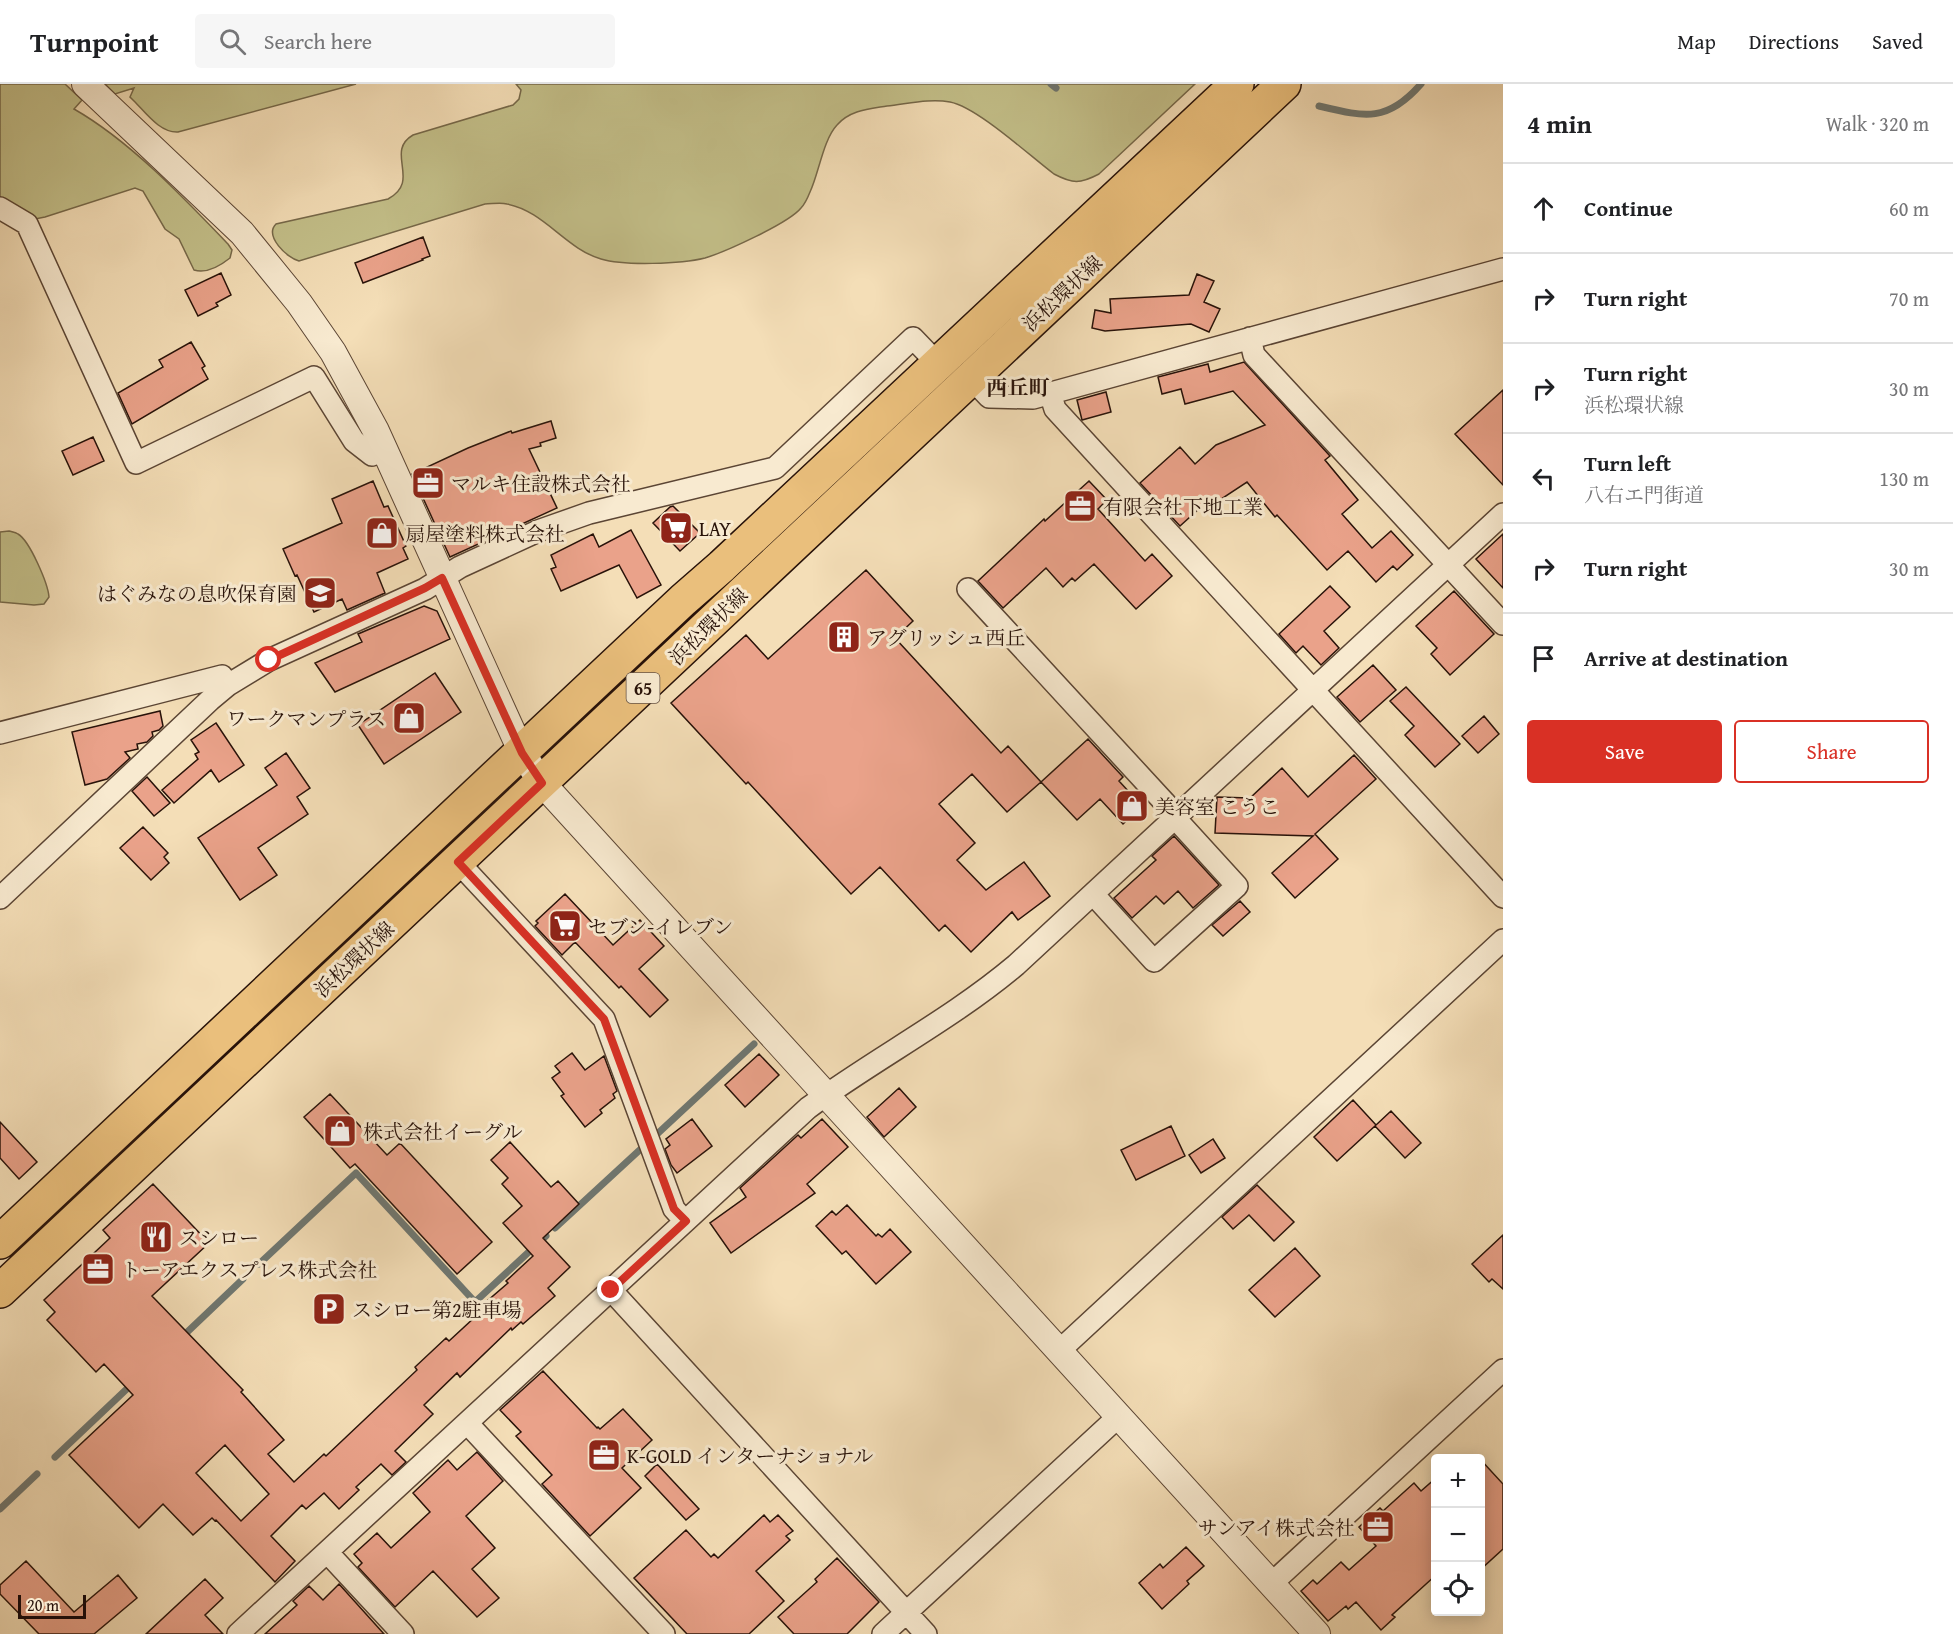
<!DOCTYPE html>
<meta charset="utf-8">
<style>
:root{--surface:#fff;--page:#f6f6f6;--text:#202124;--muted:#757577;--line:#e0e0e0;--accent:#d93025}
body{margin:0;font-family:"Gentium Book Plus","Noto Serif JP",serif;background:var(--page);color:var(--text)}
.controls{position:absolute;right:18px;bottom:18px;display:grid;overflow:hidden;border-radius:6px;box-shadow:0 3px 15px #0003}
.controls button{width:54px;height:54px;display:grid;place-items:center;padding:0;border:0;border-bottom:2px solid var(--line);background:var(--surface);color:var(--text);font:30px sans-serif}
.scale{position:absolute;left:18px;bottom:15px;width:68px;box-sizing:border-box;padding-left:6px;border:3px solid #281209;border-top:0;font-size:16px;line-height:21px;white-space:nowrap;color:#281209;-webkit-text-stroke:4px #f8ead0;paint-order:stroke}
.stop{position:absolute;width:18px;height:18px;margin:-14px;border:4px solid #d93025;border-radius:50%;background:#fff}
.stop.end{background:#d93025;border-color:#fff;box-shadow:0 2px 6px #0008}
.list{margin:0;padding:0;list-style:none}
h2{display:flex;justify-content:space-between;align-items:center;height:78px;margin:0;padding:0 24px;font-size:26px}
h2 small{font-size:20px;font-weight:400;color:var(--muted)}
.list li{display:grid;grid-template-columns:39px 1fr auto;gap:18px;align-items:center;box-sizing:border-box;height:90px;padding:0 24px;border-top:2px solid var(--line)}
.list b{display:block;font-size:22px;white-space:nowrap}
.list p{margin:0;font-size:20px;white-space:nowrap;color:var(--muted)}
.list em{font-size:20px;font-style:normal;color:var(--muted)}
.actions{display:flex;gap:12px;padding:18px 24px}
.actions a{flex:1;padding:14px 0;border:2px solid var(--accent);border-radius:6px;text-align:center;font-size:21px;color:var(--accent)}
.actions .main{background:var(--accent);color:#fff}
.icon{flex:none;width:33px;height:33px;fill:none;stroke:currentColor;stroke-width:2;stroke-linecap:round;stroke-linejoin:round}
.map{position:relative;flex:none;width:1503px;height:1550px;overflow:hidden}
header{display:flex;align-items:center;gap:36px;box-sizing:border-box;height:84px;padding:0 30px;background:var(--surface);border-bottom:2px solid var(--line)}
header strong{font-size:28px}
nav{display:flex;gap:33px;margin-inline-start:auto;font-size:21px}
.search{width:420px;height:54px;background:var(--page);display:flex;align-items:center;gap:15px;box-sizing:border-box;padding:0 21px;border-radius:6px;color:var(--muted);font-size:22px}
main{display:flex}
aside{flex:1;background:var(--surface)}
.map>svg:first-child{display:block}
</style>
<header>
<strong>Turnpoint</strong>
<div class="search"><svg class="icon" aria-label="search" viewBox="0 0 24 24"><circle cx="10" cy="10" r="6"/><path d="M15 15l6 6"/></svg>Search here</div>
<nav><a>Map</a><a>Directions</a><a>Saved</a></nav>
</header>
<main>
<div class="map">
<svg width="1503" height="1550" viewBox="0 0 1503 1550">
<rect width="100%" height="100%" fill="#f4deb7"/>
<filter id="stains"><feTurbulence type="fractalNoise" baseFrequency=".00333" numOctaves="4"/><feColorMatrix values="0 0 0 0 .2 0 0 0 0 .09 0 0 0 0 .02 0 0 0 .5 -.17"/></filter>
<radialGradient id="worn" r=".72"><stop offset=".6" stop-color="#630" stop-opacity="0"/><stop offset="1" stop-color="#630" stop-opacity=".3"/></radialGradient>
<path fill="#c3bf89" stroke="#766849" stroke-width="1.5" d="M 0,0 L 65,0 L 82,16 L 74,25 C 130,57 183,113 228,160 L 232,166 L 230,174 C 220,182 207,190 194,186 L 179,155 L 165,145 L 143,107 L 135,104 L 45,133 L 35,135 L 0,116 Z
M 105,0 L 356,0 L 178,48 C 160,49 146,29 134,17 L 130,13 L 134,4 L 115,10 Z
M 516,0 L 1195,0 L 1099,90 C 1080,100 1073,100 1054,90 C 1030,72 977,23 950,18 C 930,14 907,20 887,22 C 869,25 850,26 837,41 C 823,56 819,89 810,108 C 808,113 805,120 801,124 C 789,139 725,168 705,174 C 681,180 624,182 601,175 C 566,165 544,127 507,120 C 500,118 492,120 485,120 L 299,177 C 287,174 264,152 276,140 L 388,115 C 422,97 384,68 413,51 L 513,21 L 519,15 L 521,6 Z
M 9,447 C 12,448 15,448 18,450 C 30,457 48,500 49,513 L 44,520 L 34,521 L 0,518 L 0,448 Z"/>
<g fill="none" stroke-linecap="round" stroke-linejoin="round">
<path stroke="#6f7771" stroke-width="7" d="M 1051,0 L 1056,4
M 1319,22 C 1365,33 1387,39 1421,0
M 655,1052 L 754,960
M 555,1144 L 644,1062
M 259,1180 L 356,1089 L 475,1218 L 546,1152
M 182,1253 L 243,1195
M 55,1373 L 132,1300
M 0,1425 L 37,1390"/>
</g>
<path fill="#eaa28a" stroke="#281209" stroke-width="1.5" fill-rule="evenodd" d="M 423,153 L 430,172 L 422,175 L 423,176 L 363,199 L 355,179 Z
M 221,189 L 231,211 L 216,219 L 218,222 L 198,232 L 185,206 Z
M 1197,190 L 1214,197 L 1204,218 L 1220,225 L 1209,248 L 1191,240 L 1105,247 L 1092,244 L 1095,226 L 1111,229 L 1110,215 L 1189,211 Z
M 191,258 L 205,282 L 202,284 L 208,295 L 132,340 L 118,309 L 163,283 L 159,276 Z
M 1244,278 L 1330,372 L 1325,376 L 1358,416 L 1342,430 L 1372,464 L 1391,447 L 1413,471 L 1397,486 L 1393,482 L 1376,498 L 1348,467 L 1327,486 L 1277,431 L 1275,433 L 1247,398 L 1203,427 L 1201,423 L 1180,442 L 1140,399 L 1180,363 L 1195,380 L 1216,361 L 1265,341 L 1233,307 L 1185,320 L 1181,305 L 1162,310 L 1158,293 L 1208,280 L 1210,288 Z
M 1503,306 L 1503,401 L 1455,350 Z
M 1106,308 L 1111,328 L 1082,336 L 1077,316 Z
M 551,337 L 556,354 L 540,359 L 541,362 L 529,365 L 557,424 L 450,473 L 412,390 L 468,364 L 511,347 L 512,349 Z
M 93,353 L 104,377 L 73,391 L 62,367 Z
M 373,397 L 384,423 L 388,422 L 406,462 L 403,464 L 408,475 L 377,489 L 385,509 L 347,526 L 342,515 L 314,528 L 297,491 L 295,492 L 283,465 L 342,439 L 332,415 Z
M 1089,397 L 1107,416 L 1098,425 L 1145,477 L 1152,470 L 1172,492 L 1136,525 L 1094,480 L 1075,497 L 1072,494 L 1063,503 L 1046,484 L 1003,524 L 978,497 L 1044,435 L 1045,437 Z
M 673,422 L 700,449 L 680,467 L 653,439 L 670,423 Z
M 631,446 L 661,501 L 637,514 L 619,481 L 561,507 L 551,485 L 556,483 L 551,471 L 593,450 L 599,463 Z
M 1503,450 L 1503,504 L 1476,475 Z
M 866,486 L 913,537 L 895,554 L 1001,669 L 1008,662 L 1041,698 L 1007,728 L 972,690 L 939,720 L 975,759 L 957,776 L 986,806 L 1024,778 L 1050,812 L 1018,836 L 1012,828 L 971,868 L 945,841 L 939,847 L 880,783 L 851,810 L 748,698 L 746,700 L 671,619 L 746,551 L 768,575 Z
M 1330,502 L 1350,523 L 1324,547 L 1339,564 L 1321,581 L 1303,562 L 1296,569 L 1279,550 Z
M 1454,507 L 1494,550 L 1450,591 L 1431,570 L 1437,564 L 1416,542 Z
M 424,522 L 437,527 L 450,555 L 335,608 L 315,579 L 362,558 L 358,550 Z
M 1373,581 L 1396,606 L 1360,638 L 1337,613 Z
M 435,589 L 461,628 L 384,680 L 358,641 Z
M 1406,603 L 1460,660 L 1435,683 L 1405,651 L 1414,642 L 1390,617 Z
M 160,627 L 163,642 L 159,646 L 152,648 L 153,652 L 147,658 L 137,660 L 138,665 L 125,668 L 130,674 L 107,695 L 85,701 L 72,648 Z
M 1484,632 L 1499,650 L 1478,669 L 1462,652 Z
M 216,639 L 244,681 L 219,698 L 211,686 L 174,719 L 162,706 L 198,675 L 195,670 L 199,668 L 191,656 Z
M 1088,655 L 1123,693 L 1119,697 L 1142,722 L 1123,740 L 1100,715 L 1077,736 L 1041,698 Z
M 286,669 L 310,704 L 297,713 L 308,730 L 258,764 L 277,791 L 240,816 L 198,754 L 277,701 L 265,684 Z
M 1354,671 L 1376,695 L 1315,750 L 1338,775 L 1295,814 L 1272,789 L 1313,752 L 1215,749 L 1217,713 L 1250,714 L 1282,684 L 1308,713 Z
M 147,693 L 170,719 L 154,732 L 132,707 Z
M 143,743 L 168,769 L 164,773 L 169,779 L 151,796 L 120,764 Z
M 1174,752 L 1219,801 L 1193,824 L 1178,807 L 1164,820 L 1156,812 L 1132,834 L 1114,814 L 1156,776 L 1152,772 Z
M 565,810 L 613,861 L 640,836 L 664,862 L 639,885 L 668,916 L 650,933 L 621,902 L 619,904 L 575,858 L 562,871 L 535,842 L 538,839 L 536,837 Z
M 1240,817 L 1250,828 L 1223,852 L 1212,841 Z
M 572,969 L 585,986 L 604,972 L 617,1007 L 613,1010 L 615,1014 L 600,1026 L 602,1029 L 585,1043 L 561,1012 L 564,1010 L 552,994 L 560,988 L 555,982 Z
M 759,970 L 779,991 L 745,1023 L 725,1001 Z
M 899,1004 L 916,1023 L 884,1053 L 867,1033 Z
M 330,1010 L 387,1071 L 400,1059 L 492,1158 L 457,1190 L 355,1080 L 350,1084 L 304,1033 Z
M 1353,1016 L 1376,1041 L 1391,1027 L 1421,1059 L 1405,1074 L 1375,1042 L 1337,1077 L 1314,1053 Z
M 692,1035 L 712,1062 L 677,1089 L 671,1081 L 665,1065 L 670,1061 L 666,1055 Z
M 822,1035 L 848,1063 L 807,1100 L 815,1109 L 731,1169 L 710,1139 L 746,1113 L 740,1104 L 798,1051 L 801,1054 Z
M 0,1038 L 37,1078 L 19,1095 L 0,1074 Z
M 1171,1042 L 1185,1072 L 1136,1096 L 1121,1066 Z
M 1213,1055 L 1225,1074 L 1201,1089 L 1189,1071 Z
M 510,1058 L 551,1103 L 558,1097 L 579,1120 L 543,1154 L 570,1183 L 548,1204 L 555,1212 L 523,1240 L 521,1238 L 512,1246 L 511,1244 L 460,1293 L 457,1289 L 424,1321 L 433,1330 L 395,1367 L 406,1378 L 392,1391 L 381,1380 L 356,1403 L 359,1406 L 339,1425 L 324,1409 L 306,1425 L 302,1421 L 271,1452 L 295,1477 L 275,1498 L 216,1436 L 215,1437 L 212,1434 L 193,1451 L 163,1420 L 139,1444 L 69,1371 L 133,1311 L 104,1280 L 96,1288 L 47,1236 L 55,1228 L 44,1216 L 110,1154 L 103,1146 L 153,1100 L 209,1159 L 152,1212 L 243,1306 L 241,1308 L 284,1356 L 268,1370 L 294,1398 L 324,1370 L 326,1372 L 417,1286 L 415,1283 L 446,1254 L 449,1257 L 489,1220 L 486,1218 L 508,1199 L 506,1197 L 533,1172 L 503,1139 L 522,1122 L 502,1100 L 508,1094 L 491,1076 ZM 225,1361 L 269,1410 L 241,1437 L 196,1389 Z
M 1257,1101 L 1294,1138 L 1274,1157 L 1249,1131 L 1233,1145 L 1222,1133 Z
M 847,1121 L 876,1152 L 878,1150 L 882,1153 L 890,1145 L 911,1168 L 876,1200 L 846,1167 L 842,1170 L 816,1142 L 832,1127 L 836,1131 Z
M 1503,1151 L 1503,1205 L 1492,1195 L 1489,1198 L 1472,1180 Z
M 1295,1164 L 1320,1192 L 1275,1233 L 1249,1206 Z
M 543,1287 L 597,1344 L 598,1343 L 600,1345 L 623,1325 L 652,1356 L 622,1384 L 641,1404 L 590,1452 L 542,1400 L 552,1391 L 516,1352 L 521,1348 L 500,1326 Z
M 477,1368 L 503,1397 L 466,1432 L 495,1464 L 472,1485 L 499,1514 L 477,1533 L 433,1487 L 395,1523 L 358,1483 L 362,1479 L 354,1470 L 377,1449 L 391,1464 L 430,1428 L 413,1409 L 448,1376 L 457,1386 Z
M 1480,1375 L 1503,1400 L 1503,1465 L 1480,1486 Z
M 657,1380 L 699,1425 L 686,1436 L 645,1392 Z
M 1436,1394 L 1436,1491 L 1392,1531 L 1395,1533 L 1381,1546 L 1356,1518 L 1348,1525 L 1346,1522 L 1328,1537 L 1301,1507 L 1313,1496 L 1317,1500 L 1341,1478 L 1349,1486 L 1376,1462 L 1359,1443 L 1380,1424 L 1383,1427 L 1414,1399 L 1421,1407 Z
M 764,1431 L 770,1438 L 778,1431 L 793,1447 L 786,1452 L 790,1456 L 756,1487 L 784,1517 L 749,1550 L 687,1550 L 634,1494 L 686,1446 L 711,1473 L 714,1470 L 718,1474 Z
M 1186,1463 L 1204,1482 L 1187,1497 L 1189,1500 L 1162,1525 L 1139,1499 L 1160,1480 L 1163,1484 Z
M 837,1474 L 879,1518 L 847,1550 L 794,1550 L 778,1533 L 817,1498 L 815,1495 Z
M 26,1477 L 74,1528 L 118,1491 L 137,1514 L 94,1550 L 39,1550 L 0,1510 L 0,1501 Z
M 205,1495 L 223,1514 L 205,1531 L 223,1550 L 146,1550 Z
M 339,1500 L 384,1550 L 265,1550 L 297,1521 L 293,1517 L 309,1502 L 323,1516 Z"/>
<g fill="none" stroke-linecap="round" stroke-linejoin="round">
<g stroke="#5b4534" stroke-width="24">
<path id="minor" d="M 0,124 L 27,140 L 136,379 L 314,293 L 354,357 L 372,371 L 384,366
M 1250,254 L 1254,271 L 1503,540
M 971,294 L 989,313 L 1033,314 L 1503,185
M 1050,309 L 1055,325 L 1503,813
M 968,505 L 1177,732
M 0,649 L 222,592 L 228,601
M 458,778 L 604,935 L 674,1125 L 685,1137
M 1093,810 L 1154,877 L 1237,802 L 1175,734
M 0,814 L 210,616 L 228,601 L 269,576 L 425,505 L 460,483 L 538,447 L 589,429 L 775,384 L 913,254 L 938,280
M 611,1206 L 926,1550
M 1059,1267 L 1503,856
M 467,1339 L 664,1550
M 327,1468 L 403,1550
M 1271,1500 L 1503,1286
M 238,1550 L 808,1024 C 876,974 952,935 1016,881 L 1503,430
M 883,1550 L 1119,1332"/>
</g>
<g stroke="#5b4534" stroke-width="28">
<path id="tertiary" d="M 85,0 L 242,149 L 299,219 L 333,268 L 376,347 L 522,669 L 542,699 L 1317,1550"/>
</g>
<g stroke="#281209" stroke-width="36">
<path id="primary" d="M 0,1158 L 683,516 L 722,482 L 1237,0
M 0,1207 L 1284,0"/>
</g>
<use href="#minor" stroke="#f8ead0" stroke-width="21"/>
<use href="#tertiary" stroke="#f8ead0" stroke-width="26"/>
<use href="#primary" stroke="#eabf7c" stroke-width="33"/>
</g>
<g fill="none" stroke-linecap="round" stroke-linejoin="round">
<path stroke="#d93025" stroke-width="8" d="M 269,576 L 425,504 L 442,494 L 522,669 L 542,699 L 458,778 L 604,935 L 674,1125 L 686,1137 L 611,1206"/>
</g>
<defs>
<g id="office-square" transform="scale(1.725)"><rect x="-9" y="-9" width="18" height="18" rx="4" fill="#8f2418" stroke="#f8ead0"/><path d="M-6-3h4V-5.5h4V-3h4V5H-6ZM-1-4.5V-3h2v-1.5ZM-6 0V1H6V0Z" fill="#fff"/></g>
<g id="supermarket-square" transform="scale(1.725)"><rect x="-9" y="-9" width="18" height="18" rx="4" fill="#8f2418" stroke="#f8ead0"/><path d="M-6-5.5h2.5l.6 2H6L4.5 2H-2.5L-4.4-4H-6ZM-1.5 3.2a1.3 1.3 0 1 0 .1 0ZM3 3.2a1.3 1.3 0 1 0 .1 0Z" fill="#fff"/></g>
<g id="shop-square" transform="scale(1.725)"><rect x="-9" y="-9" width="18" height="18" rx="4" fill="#8f2418" stroke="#f8ead0"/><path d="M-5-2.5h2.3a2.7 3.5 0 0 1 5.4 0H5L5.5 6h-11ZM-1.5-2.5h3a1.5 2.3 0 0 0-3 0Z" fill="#fff"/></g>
<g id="school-square" transform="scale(1.725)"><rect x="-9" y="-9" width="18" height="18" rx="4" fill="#8f2418" stroke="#f8ead0"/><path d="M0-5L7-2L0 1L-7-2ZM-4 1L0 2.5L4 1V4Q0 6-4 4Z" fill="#fff"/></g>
<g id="building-square" transform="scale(1.725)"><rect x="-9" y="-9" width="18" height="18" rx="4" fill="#8f2418" stroke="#f8ead0"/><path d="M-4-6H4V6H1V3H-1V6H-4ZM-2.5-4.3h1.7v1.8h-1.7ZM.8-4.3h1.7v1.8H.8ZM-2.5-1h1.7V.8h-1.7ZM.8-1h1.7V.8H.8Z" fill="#fff"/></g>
<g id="restaurant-square" transform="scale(1.725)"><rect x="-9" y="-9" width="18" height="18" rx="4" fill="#8f2418" stroke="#f8ead0"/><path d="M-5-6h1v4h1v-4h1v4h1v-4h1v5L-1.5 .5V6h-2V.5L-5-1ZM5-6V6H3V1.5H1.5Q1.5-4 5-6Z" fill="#fff"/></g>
<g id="parking-square" transform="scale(1.725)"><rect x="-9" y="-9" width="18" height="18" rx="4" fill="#8f2418" stroke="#f8ead0"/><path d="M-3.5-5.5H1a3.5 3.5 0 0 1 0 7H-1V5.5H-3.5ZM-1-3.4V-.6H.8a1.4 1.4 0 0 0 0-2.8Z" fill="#fff"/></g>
</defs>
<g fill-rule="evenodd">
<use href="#office-square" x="428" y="399"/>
<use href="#office-square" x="1080" y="422"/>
<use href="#supermarket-square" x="676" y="444"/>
<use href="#shop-square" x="382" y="449"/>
<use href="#school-square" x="320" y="509"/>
<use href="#building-square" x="844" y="553"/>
<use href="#shop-square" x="409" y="634"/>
<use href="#shop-square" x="1132" y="722"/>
<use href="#supermarket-square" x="565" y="842"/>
<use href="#shop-square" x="340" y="1047"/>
<use href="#restaurant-square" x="156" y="1153"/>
<use href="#office-square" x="98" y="1185"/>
<use href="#parking-square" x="329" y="1225"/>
<use href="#office-square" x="604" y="1371"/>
<use href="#office-square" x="1378" y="1443"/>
</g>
<g text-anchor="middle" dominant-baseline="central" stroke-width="6" stroke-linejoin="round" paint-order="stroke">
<rect fill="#f8ead0" stroke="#665345" stroke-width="1.5" x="626.5" y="589" width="33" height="30" rx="4.5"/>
<g font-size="18" font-weight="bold" fill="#281209">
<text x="643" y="604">65</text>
</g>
<g font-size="20" fill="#281209" stroke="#f8ead0">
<text transform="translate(1062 209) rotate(-43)">浜松環状線</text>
<text transform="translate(708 542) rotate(-44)">浜松環状線</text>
<text transform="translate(354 875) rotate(-43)">浜松環状線</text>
</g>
<g font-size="20" fill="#281209" stroke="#f8ead0" text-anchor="start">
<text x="451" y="399">マルキ住設株式会社</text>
<text x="1103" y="422">有限会社下地工業</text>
<text x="699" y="444">LAY</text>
<text x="405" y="449">扇屋塗料株式会社</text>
<text x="297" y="509" text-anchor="end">はぐみなの息吹保育園</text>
<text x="867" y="553">アグリッシュ西丘</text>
<text x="386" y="634" text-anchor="end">ワークマンプラス</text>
<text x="1155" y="722">美容室 こうこ</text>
<text x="588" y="842">セブン-イレブン</text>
<text x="363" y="1047">株式会社イーグル</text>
<text x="179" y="1153">スシロー</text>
<text x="121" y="1185">トーアエクスプレス株式会社</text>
<text x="352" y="1225">スシロー第2駐車場</text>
<text x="627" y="1371">K-GOLD インターナショナル</text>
<text x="1355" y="1443" text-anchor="end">サンアイ株式会社</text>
</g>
<g font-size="21" font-weight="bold" fill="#281209" stroke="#f8ead0">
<text x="1018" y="303">西丘町</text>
</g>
</g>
<rect width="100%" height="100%" filter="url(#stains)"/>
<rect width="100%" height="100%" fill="url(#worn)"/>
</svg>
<div class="controls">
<button>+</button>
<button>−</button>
<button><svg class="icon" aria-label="locate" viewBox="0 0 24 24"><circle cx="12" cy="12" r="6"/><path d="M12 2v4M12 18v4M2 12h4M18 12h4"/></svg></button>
</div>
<div class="scale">20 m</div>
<div class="stop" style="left:269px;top:576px"></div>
<div class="stop end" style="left:611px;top:1206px"></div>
</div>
<aside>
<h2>4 min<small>Walk · 320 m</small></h2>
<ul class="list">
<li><svg class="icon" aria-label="ahead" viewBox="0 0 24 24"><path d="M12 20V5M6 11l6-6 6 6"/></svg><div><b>Continue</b></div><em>60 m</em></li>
<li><svg class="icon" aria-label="right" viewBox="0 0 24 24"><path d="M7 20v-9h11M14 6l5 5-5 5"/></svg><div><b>Turn right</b></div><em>70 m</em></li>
<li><svg class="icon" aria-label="right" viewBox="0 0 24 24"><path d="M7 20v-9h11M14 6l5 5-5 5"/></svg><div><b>Turn right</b><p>浜松環状線</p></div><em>30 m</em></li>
<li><svg class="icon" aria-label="left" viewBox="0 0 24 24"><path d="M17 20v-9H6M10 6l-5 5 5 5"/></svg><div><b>Turn left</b><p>八右エ門街道</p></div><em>130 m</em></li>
<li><svg class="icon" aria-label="right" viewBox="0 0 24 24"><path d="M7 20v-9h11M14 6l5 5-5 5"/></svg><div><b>Turn right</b></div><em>30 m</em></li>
<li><svg class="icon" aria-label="arrive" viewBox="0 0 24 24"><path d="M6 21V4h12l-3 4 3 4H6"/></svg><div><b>Arrive at destination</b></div></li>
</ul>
<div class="actions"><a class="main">Save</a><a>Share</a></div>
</aside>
</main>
